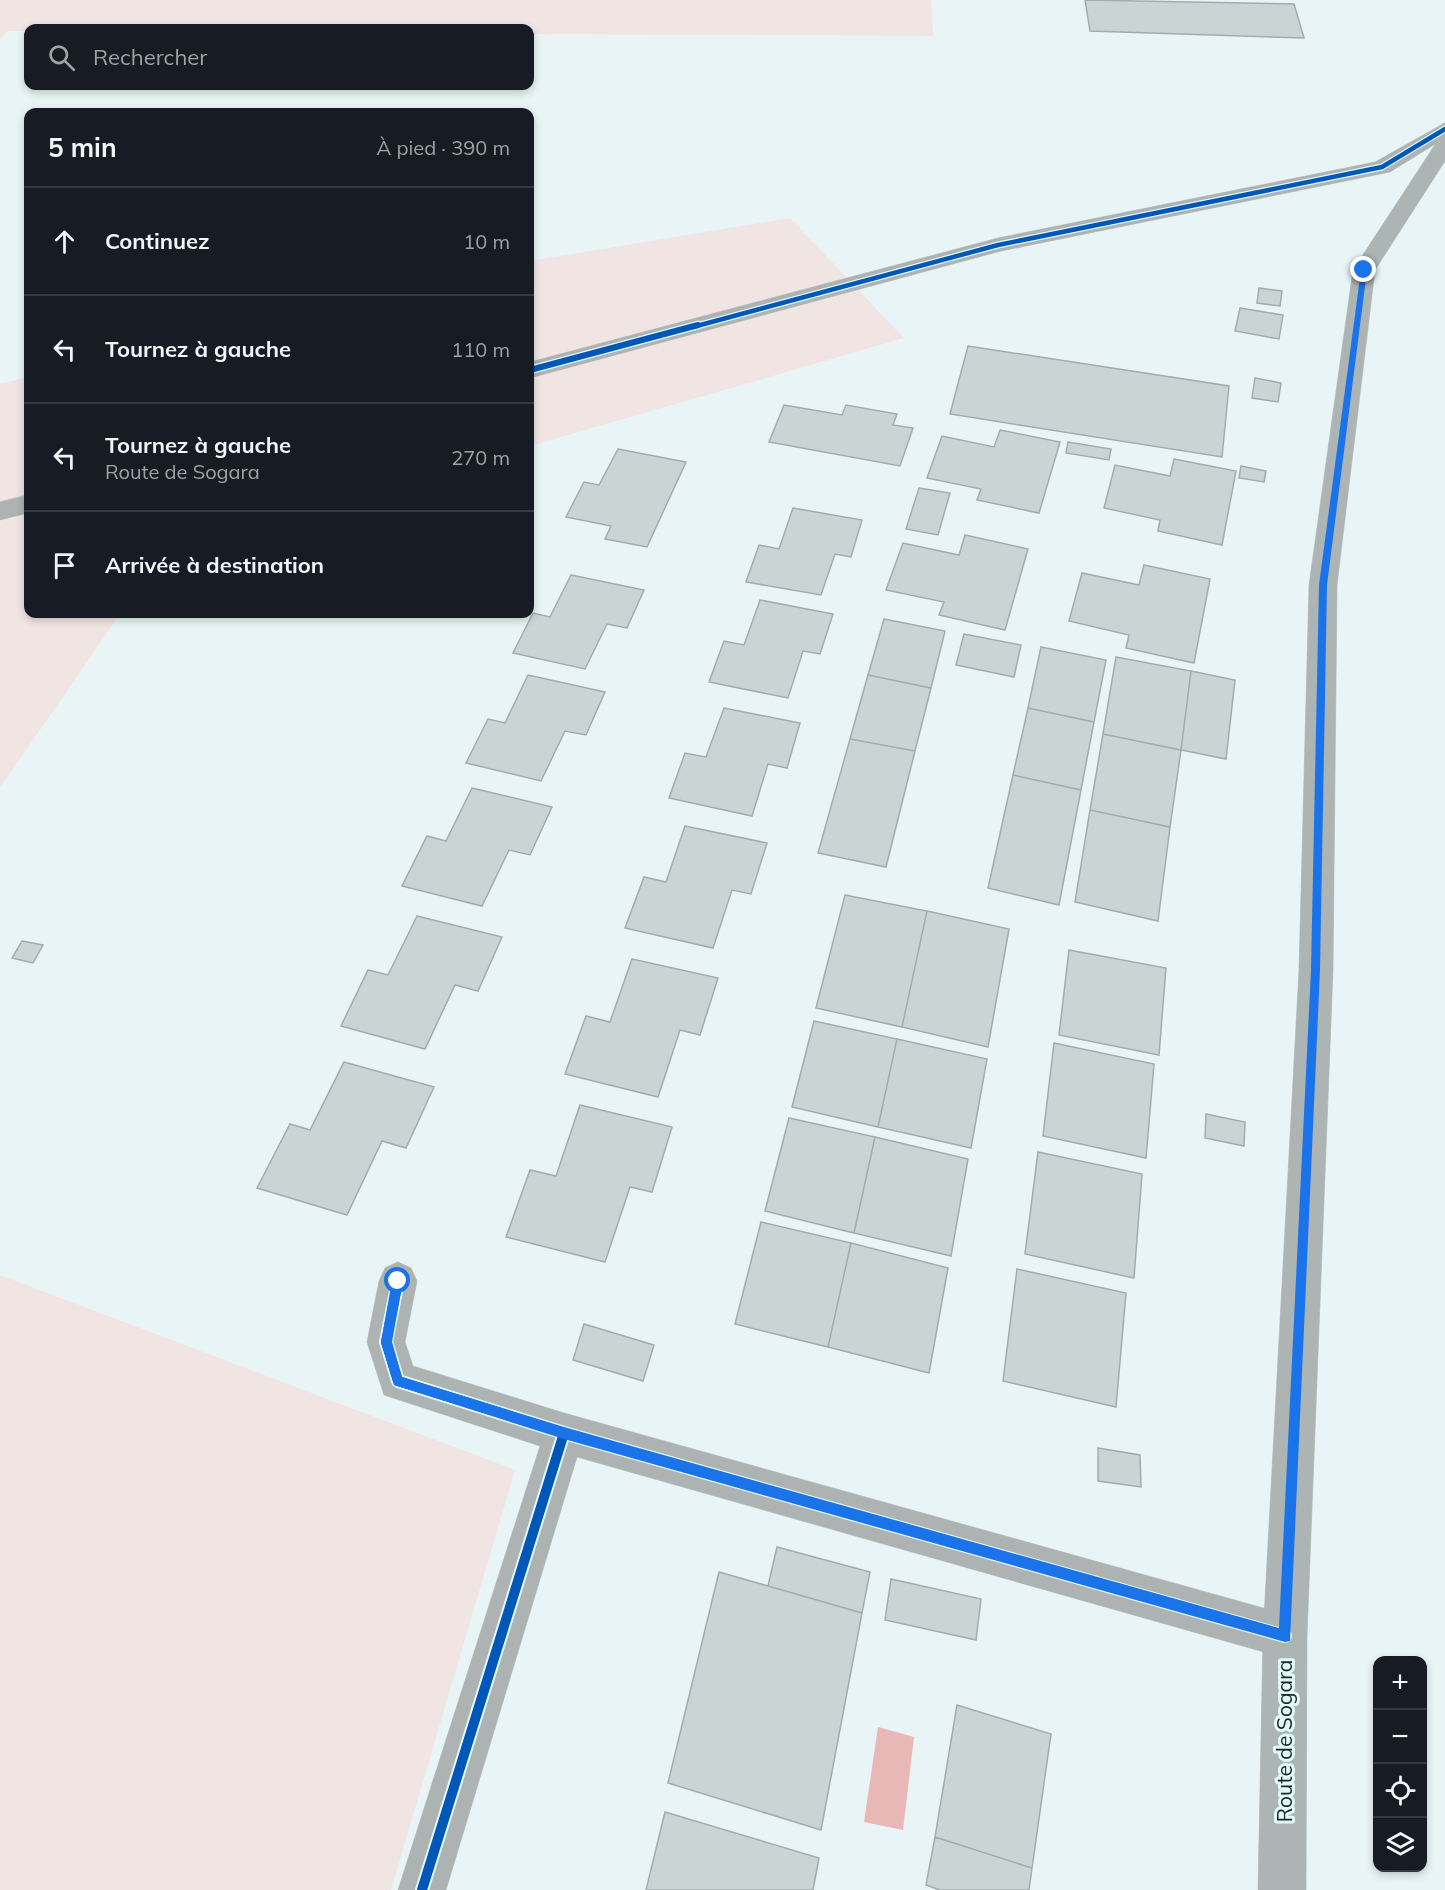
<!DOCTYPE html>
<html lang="fr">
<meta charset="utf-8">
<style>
:root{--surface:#171b24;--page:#20242c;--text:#f1f3f6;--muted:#9ea1a6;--line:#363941}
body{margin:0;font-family:Mulish,sans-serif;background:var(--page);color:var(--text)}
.controls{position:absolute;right:18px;bottom:18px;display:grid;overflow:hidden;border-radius:12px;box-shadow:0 3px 9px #0003}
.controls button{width:54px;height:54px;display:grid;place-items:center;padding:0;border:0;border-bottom:2px solid var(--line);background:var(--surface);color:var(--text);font:30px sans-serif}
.stop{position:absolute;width:18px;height:18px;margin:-14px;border:4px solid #1a73e8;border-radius:50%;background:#fff}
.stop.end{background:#1a73e8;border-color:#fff;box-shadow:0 2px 6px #0008}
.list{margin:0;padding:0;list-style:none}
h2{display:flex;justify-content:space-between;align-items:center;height:78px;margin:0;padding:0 24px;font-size:26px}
h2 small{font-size:20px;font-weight:400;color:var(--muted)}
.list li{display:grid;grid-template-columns:39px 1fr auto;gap:18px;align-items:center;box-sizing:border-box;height:108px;padding:0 24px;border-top:2px solid var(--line)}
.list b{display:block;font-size:22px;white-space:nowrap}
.list p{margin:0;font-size:20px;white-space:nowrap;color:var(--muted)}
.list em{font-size:20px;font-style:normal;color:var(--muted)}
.icon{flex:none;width:33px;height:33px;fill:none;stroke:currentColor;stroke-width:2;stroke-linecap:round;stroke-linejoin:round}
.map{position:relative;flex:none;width:1445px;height:1890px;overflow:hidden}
.search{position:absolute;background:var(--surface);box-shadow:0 3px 9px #0003;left:24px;top:24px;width:510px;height:66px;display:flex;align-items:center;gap:15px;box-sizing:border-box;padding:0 21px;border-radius:12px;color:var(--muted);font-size:22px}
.panel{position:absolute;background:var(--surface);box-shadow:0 3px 9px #0003;left:24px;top:108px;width:510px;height:510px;border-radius:12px}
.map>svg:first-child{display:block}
</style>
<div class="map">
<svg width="1445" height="1890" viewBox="0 0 1445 1890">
<rect width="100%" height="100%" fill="#e8f4f5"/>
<path fill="#f1e5e4" d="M 0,0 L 931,0 L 933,36 L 530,34 L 530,28 L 28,28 L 28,31 L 8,31 L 0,39 Z
M 790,218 L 904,338 L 530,446 L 530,261 Z
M 28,377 L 28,614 L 120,614 L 0,788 L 0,384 Z
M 0,1275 L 515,1470 L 391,1890 L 0,1890 Z"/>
<path fill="#e9b7b6" d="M 878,1727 L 914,1737 L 903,1830 L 864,1822 Z"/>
<path fill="#cad4d5" stroke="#a3acad" stroke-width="1.5" d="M 1085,0 L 1294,4 L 1304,38 L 1090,31 Z
M 1259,288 L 1282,291 L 1280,306 L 1257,303 Z
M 1240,308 L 1283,315 L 1279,339 L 1235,331 Z
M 968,346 L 1229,386 L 1222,457 L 950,414 Z
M 1255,378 L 1281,383 L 1278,402 L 1252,398 Z
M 784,405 L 842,415 L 846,405 L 897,414 L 893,425 L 913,428 L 900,466 L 769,442 Z
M 1000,430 L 1060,442 L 1039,513 L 977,500 L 981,489 L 927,478 L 942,436 L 994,447 Z
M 1068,442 L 1111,449 L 1109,460 L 1066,453 Z
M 618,449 L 686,462 L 647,547 L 605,539 L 611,526 L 566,517 L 584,482 L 599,485 Z
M 1174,459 L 1236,471 L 1222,545 L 1158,531 L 1160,520 L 1104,508 L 1115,465 L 1170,476 Z
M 1241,466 L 1266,471 L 1264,482 L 1239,478 Z
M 919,488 L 950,493 L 938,535 L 906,529 Z
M 793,508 L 862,520 L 851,557 L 835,554 L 821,595 L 746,582 L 759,545 L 779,549 Z
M 965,535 L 1028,549 L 1005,630 L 939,615 L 944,602 L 886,590 L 903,543 L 959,555 Z
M 1144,565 L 1210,579 L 1194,663 L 1126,648 L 1129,635 L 1069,621 L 1082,573 L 1139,585 Z
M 571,575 L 644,590 L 627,628 L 607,624 L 585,669 L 513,653 L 533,613 L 550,617 Z
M 760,600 L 833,614 L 820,654 L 803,651 L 788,698 L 709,682 L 724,641 L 744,645 Z
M 884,619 L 945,631 L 931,688 L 868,675 Z
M 964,634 L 1021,645 L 1014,677 L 956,665 Z
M 1041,647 L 1106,660 L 1094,722 L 1028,708 Z
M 1116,657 L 1191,671 L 1181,750 L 1103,734 Z
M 1191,671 L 1235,680 L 1226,759 L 1181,750 Z
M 528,675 L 605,692 L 586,735 L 565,731 L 541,781 L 466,763 L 488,719 L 505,723 Z
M 868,675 L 931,688 L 915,751 L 850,739 Z
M 724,708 L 800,723 L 787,768 L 768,764 L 752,816 L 669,798 L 685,753 L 706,757 Z
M 1028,708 L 1094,722 L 1081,790 L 1013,775 Z
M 1103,734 L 1181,750 L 1170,827 L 1090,810 Z
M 850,739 L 915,751 L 886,867 L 818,853 Z
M 1013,775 L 1081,790 L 1059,905 L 988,888 Z
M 472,788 L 552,807 L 530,855 L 509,850 L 482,906 L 402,886 L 427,836 L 446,841 Z
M 1090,810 L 1170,827 L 1158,921 L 1075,902 Z
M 685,826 L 767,843 L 751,894 L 732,890 L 713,948 L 625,928 L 644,877 L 666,882 Z
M 845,895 L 927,911 L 902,1027 L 816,1008 Z
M 927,911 L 1009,929 L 988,1047 L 902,1027 Z
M 417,916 L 502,937 L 478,991 L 455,985 L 425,1049 L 341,1026 L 368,970 L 388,975 Z
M 22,941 L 43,945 L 33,963 L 12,958 Z
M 1069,950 L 1166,968 L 1159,1055 L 1059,1035 Z
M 632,959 L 718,978 L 700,1035 L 680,1030 L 658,1097 L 565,1074 L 586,1016 L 610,1022 Z
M 814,1021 L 897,1039 L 878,1127 L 792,1107 Z
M 897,1039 L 987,1059 L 971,1148 L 878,1127 Z
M 1054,1043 L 1154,1064 L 1146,1158 L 1043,1136 Z
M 344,1062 L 434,1087 L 406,1148 L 382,1141 L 347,1215 L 257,1188 L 290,1124 L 310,1130 Z
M 580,1105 L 672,1127 L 652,1192 L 630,1187 L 605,1262 L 506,1237 L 530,1170 L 556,1176 Z
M 1206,1114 L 1245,1122 L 1244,1146 L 1205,1138 Z
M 789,1118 L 875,1137 L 854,1233 L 765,1211 Z
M 875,1137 L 968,1159 L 951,1256 L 854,1233 Z
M 1038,1152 L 1142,1174 L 1134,1278 L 1025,1254 Z
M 761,1222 L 851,1243 L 828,1347 L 735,1324 Z
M 851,1243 L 948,1268 L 929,1373 L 828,1347 Z
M 1017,1269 L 1126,1293 L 1116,1407 L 1003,1381 Z
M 584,1324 L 654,1345 L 643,1381 L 573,1360 Z
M 1098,1448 L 1140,1455 L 1141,1487 L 1098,1481 Z
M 777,1547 L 870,1572 L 862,1613 L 768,1586 Z
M 719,1572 L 862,1613 L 821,1830 L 668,1783 Z
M 891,1579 L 981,1599 L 976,1640 L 885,1620 Z
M 957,1705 L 1051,1734 L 1032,1868 L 935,1837 Z
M 665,1812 L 819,1858 L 813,1890 L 646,1890 Z
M 935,1837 L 1032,1868 L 1029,1890 L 940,1890 L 926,1885 Z"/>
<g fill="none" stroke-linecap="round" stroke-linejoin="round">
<g stroke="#c4cecf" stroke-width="1">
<path id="minor" d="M 1445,123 L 1445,138 L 1390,172 L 1001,251 L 530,378 L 530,362 L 998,238 L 1375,162 Z
M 28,495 L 28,513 L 0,520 L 0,502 Z
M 398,1262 L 411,1268 L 417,1281 L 405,1342 L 413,1366 L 564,1413 L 1285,1614 L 1300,1621 L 1307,1636 L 1300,1651 L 1285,1658 L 577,1457 L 446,1890 L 398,1890 L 540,1446 L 384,1395 L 367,1342 L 379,1281 L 385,1268 Z"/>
</g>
<g stroke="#c4cecf" stroke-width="1">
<path id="primary" d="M 1445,138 L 1445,161 L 1375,270 L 1337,585 L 1333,970 L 1307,1636 L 1306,1890 L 1258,1890 L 1263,1636 L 1299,970 L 1309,585 L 1353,270 L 1438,140 Z"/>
</g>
<use href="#minor" fill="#adb2b2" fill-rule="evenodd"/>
<use href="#primary" fill="#acb4b4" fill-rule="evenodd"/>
<g stroke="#e2f9fb" stroke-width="7">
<path id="cycleway-far2" d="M 693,327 L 998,245 L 1382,167 L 1445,129"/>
</g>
<g stroke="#e2f9fb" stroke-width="9">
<path id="cycleway-far1" d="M 530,370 L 698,325"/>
</g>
<g stroke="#e2f9fb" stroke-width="14">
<path id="cycleway" d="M 398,1281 L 386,1342 L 398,1381 L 564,1433 L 1285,1636
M 422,1890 L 564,1433"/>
</g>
<use href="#cycleway-far2" stroke="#0057b8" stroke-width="4.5"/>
<use href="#cycleway-far1" stroke="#0057b8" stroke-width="6"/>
<use href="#cycleway" stroke="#0057b8" stroke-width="10"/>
</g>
<path fill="#1a73e8" d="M 1364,268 L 1367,270 L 1327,585 L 1320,970 L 1290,1641 L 1285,1642 L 564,1439 L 394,1385 L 381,1342 L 392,1281 L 398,1276 L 403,1281 L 392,1342 L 402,1377 L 564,1427 L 1279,1628 L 1311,970 L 1319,585 L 1361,270 Z"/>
<g text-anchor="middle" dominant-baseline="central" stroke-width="6" stroke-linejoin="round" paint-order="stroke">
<g font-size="21" fill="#1d2526" stroke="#e2f9fb">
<text transform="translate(1284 1741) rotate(-90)">Route de Sogara</text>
</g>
</g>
</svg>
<div class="controls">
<button>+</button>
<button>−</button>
<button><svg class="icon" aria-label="locate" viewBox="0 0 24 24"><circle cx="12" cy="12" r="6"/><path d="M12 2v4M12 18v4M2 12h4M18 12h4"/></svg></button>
<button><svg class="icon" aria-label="layers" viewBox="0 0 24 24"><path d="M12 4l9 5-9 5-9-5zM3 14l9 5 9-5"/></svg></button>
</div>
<div class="stop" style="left:398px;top:1281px"></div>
<div class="stop end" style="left:1364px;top:270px"></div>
<div class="search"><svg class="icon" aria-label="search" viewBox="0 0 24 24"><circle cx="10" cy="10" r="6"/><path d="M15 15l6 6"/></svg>Rechercher</div>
<section class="panel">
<h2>5 min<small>À pied · 390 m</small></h2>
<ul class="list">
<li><svg class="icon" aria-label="ahead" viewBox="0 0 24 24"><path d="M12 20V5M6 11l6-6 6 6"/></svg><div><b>Continuez</b></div><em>10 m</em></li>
<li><svg class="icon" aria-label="left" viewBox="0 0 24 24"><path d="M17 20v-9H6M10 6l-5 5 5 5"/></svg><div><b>Tournez à gauche</b></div><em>110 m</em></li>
<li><svg class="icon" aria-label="left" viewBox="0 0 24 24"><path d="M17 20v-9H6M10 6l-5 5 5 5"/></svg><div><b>Tournez à gauche</b><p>Route de Sogara</p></div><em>270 m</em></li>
<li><svg class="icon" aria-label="arrive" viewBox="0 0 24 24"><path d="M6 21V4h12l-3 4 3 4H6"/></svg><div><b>Arrivée à destination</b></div></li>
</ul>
</section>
</div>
